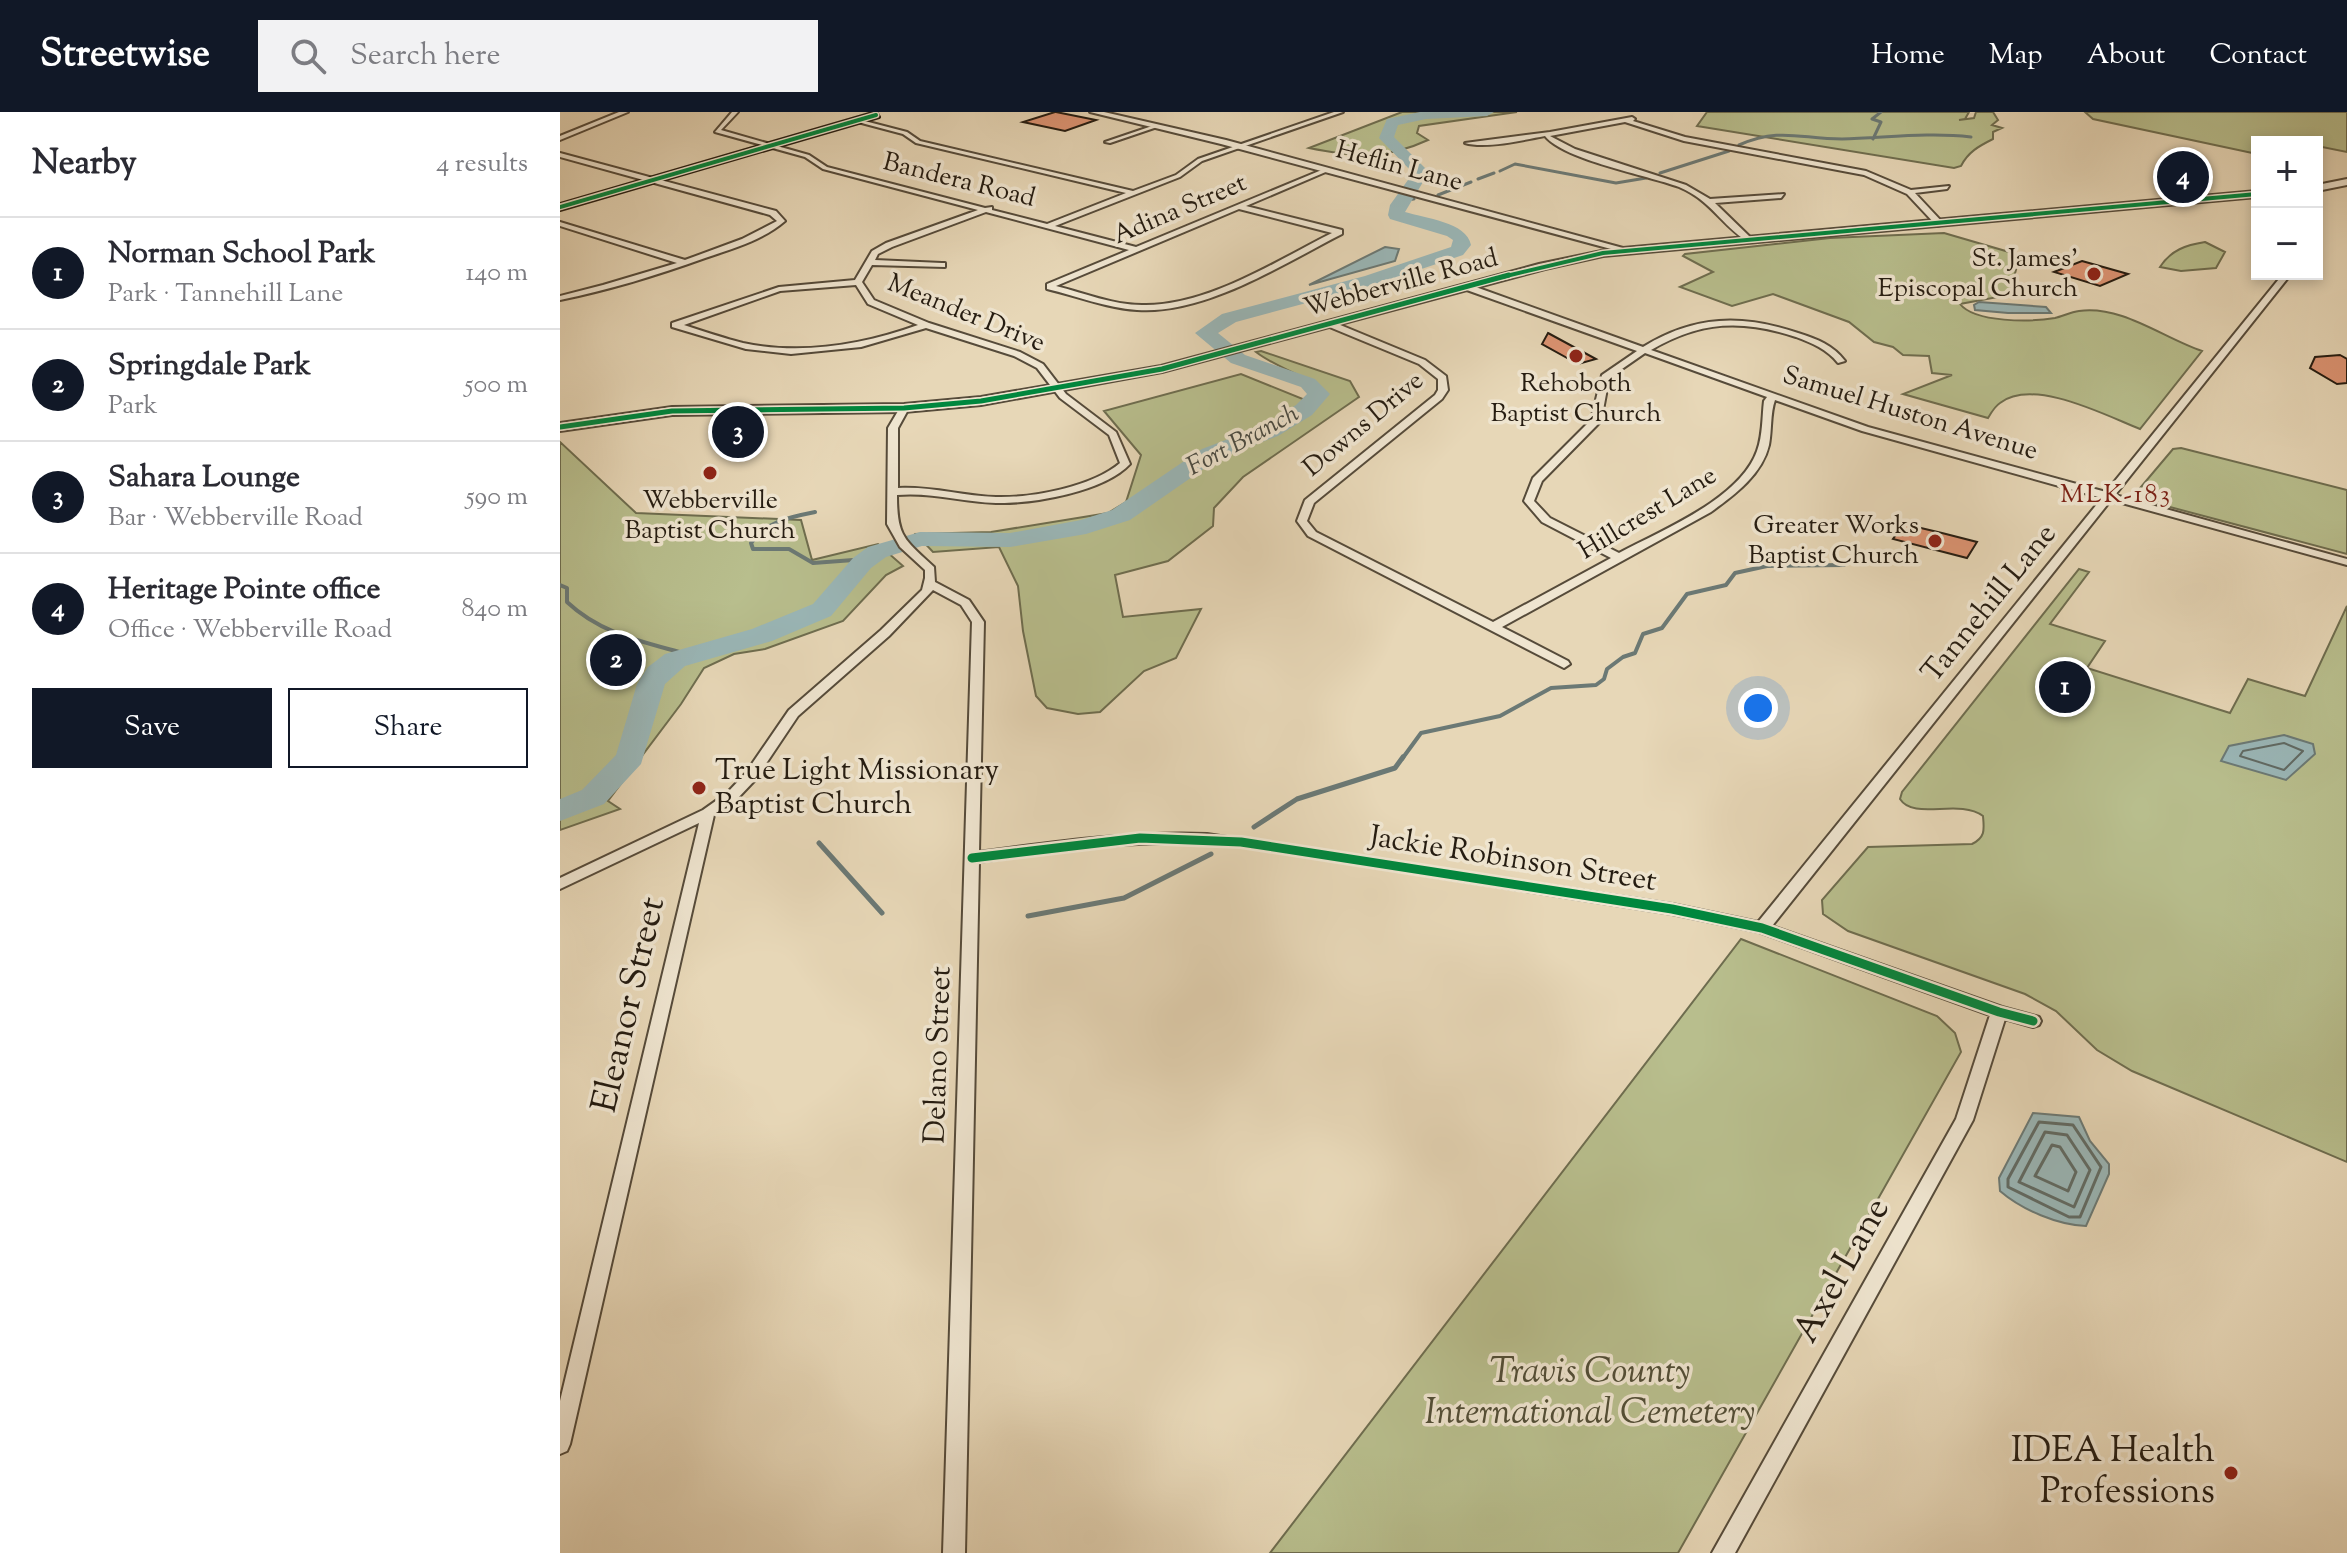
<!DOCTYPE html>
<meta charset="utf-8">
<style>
:root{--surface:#fff;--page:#f2f2f3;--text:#2b2b33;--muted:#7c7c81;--line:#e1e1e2;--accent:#111827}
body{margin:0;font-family:"Sorts Mill Goudy",serif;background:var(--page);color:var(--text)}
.controls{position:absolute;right:24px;top:24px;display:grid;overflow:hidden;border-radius:0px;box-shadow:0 4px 12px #0003}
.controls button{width:72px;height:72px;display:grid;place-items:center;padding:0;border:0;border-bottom:2px solid var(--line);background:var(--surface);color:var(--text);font:40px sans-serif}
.you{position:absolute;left:1198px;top:596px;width:28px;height:28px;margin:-20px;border:6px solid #fff;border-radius:50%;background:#1a73e8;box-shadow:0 0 0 12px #1a73e833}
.badge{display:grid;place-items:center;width:52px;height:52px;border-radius:50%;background:var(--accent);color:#fff;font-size:26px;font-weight:700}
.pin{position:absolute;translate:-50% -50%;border:4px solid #fff;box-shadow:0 2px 8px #0006}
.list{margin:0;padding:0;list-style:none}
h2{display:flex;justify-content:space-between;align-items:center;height:104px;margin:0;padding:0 32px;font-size:34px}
h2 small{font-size:26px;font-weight:400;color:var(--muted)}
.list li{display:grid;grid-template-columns:52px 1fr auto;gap:24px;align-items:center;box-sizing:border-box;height:112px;padding:0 32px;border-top:2px solid var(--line)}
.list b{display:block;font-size:30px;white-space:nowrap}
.list p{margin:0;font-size:26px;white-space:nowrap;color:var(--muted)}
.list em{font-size:26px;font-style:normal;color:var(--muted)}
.actions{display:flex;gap:16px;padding:24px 32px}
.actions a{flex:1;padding:18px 0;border:2px solid var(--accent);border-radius:0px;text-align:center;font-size:28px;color:var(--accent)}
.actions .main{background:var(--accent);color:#fff}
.icon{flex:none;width:44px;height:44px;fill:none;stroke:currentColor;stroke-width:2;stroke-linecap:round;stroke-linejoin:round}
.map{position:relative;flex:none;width:1787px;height:1441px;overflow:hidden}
header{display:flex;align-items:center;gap:48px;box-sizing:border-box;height:112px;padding:0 40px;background:var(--accent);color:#fff}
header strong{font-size:38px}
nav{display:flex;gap:44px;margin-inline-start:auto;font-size:28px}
.search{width:560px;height:72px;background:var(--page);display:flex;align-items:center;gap:20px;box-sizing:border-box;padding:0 28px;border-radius:0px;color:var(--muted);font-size:30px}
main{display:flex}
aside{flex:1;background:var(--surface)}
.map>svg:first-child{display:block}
</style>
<header>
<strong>Streetwise</strong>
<div class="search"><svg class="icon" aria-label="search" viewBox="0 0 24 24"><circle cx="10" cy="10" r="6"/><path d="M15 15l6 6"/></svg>Search here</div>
<nav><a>Home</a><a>Map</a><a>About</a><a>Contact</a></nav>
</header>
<main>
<aside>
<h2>Nearby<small>4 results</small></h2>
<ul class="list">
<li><span class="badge">1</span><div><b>Norman School Park</b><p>Park · Tannehill Lane</p></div><em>140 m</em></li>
<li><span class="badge">2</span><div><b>Springdale Park</b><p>Park</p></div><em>500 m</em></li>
<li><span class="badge">3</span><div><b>Sahara Lounge</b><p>Bar · Webberville Road</p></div><em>590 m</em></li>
<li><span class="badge">4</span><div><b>Heritage Pointe office</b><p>Office · Webberville Road</p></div><em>840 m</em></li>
</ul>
<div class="actions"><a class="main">Save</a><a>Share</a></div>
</aside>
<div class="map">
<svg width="1787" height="1441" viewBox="0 0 1787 1441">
<rect width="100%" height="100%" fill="#e7d7b7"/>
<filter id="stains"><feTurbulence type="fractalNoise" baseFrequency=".0025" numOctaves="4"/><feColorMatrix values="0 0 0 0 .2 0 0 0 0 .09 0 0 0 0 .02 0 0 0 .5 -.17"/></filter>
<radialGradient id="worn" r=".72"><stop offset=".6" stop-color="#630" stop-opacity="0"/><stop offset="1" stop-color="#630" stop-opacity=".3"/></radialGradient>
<path fill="#b8be8d" stroke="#6e6d4f" stroke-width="2" d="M 842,0 L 957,0 L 859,14 L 857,21 L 868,28 C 825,48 794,45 749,36 Z
M 1147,0 L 1409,0 L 1405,7 L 1399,8 L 1414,6 L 1416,0 L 1433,0 L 1438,8 L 1432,13 L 1442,16 L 1433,20 L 1433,27 C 1419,34 1408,40 1401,54 L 1394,56 L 1137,14 Z
M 1525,0 L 1787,0 L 1787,40 L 1757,34 L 1757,30 L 1697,30 L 1697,42 L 1533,7 Z
M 1384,121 L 1449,140 L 1459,147 L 1449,183 L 1400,192 C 1415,211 1471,210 1495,206 C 1503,204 1511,200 1519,199 C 1562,193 1603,226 1642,239 L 1580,317 C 1547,304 1473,265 1440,291 C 1435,294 1431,301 1428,306 L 1343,282 L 1392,263 L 1372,261 L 1369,244 L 1343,243 L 1333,235 L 1314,230 L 1289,210 L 1213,182 L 1172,194 L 1120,175 L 1153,160 L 1123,144 L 1125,142 L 1270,126 Z
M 1645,130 L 1665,140 L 1656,156 L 1621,159 L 1600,155 C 1611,138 1626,133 1645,130 Z
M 701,239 L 790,269 L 799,285 L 683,365 L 654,396 L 653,414 L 608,449 L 555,463 L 563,505 L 641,497 L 616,546 L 584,559 L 540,600 L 518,602 L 487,596 L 476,584 L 463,519 L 458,474 L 439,435 L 373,440 L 356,422 L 431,420 L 548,401 L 566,390 L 581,343 L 544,299 L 681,262 L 755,292 L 764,282 C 746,262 718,257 696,240 Z
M 0,330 L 76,401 L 241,408 L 252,448 L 318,432 L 343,454 L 326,463 L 283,509 L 205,537 L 174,542 L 144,556 L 121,592 L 48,689 L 60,697 L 0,718 Z
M 1621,336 L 1787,378 L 1787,442 L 1576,386 L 1575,382 L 1613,337 Z
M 1519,457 L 1529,460 L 1490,512 L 1545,529 L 1527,556 L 1670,601 L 1688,567 L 1745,584 L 1787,494 L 1787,1050 L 1572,959 L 1537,938 L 1496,899 L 1465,882 L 1288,819 L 1263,802 L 1262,788 L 1308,735 L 1412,732 C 1426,725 1424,717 1423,704 C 1399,686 1354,709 1340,687 L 1342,680 Z
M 1181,827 L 1377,904 L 1395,921 L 1401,940 L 1118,1441 L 710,1441 Z"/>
<path fill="#9ab7b8" stroke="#6b7975" stroke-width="2" d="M 825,135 L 839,137 L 835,149 L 749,173 Z
M 1419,190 L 1486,195 L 1491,201 L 1448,201 L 1415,198 L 1414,193 Z
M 1724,623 L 1753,632 L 1755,642 L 1726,668 L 1661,649 L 1669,634 Z
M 1473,1001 L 1519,1005 L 1530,1029 L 1549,1052 L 1549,1062 L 1526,1114 C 1498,1113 1462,1098 1440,1079 L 1439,1066 Z"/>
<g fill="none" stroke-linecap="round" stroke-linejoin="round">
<path stroke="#606a64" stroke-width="2" d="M 1724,631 L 1743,639 L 1724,658 L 1680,644 L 1683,639 Z"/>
<path stroke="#606a64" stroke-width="3" d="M 1479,1010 L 1513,1013 L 1541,1055 L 1520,1105 L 1509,1105 L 1448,1075 L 1448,1067 Z
M 1485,1020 L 1507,1023 L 1530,1058 L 1514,1095 L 1459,1070 Z
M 1492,1033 L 1500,1035 L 1516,1060 L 1508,1079 L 1475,1064 Z"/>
<path stroke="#6b7975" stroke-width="3" d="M 1313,27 L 1321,10 L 1312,7 L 1321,0
M 1179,33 C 1221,15 1240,27 1282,27 C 1325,26 1368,20 1411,25
M 940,59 L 955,52 L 1056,71 L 1086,66
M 1100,61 L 1169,39
M 918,67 L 934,61
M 878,83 L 911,70
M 844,88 L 854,87"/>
<path stroke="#6b7975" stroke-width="4" d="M 255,400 C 230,405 207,409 191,431 L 193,437 L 229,437 L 253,451 L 307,447
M 0,473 L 7,476 L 7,490 C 42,523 85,530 130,543
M 842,647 L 861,621 L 940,604 L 991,576 L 1036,573 L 1044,567 L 1047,557 L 1063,545 L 1075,541 L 1083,522 L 1102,516 L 1127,482 L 1166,473 L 1175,461 L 1207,454 L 1284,453"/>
<path stroke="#6b7975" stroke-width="5" d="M 694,715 L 737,687 L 835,656 L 843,645
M 259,731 L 322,801
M 468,804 L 564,786 L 651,742"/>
<path fill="#9ab7b8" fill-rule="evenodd" d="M 860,0 L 934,0 L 927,4 L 866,7 L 838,13 L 834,25 L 869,60 L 845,100 C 864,106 907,110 911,133 L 903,143 L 817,172 L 676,210 L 658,221 L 685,243 L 755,267 L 770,282 L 752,303 L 718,324 L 658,347 L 570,408 L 526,422 L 450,435 L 362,434 L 326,445 L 311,456 L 271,504 L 212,529 L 125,554 L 105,572 L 81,652 L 44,692 L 0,709 L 0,687 L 22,678 L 56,643 L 77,572 L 88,555 L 105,542 L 192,517 L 253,492 L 293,446 L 308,435 L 360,420 L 450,421 L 521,408 L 552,398 L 642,337 L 702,314 L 736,293 L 747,282 L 741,275 L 671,251 L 635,221 L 662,202 L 805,164 L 891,135 L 893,128 L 887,124 L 830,107 L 828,103 L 830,93 L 853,61 L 819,26 L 827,7 Z"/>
</g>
<path fill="#dd9473" stroke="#251c11" stroke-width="2" d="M 495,0 L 496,0 L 536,8 L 505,19 L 463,10 Z
M 1522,149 L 1568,162 L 1540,174 L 1494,160 Z
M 988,221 L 1036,247 L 1018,252 L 982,232 Z
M 1780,243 L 1787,247 L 1787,271 L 1777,272 L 1750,256 L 1755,245 Z
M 1344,412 L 1382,421 L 1417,430 L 1407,446 L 1333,427 Z"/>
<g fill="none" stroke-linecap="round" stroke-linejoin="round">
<g stroke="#564b3a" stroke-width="4">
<path id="minor" d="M 59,0 L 68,0 L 0,28 L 0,24 Z
M 172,0 L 178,0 L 161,18 L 249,43 L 267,55 L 425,96 L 432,95 L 432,98 L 487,112 L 566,81 L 356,31 L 343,22 L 294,9 L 297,7 L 347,20 L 360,29 L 573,79 L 616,63 L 638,47 L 774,0 L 783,0 L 642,49 L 620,65 L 495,114 L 576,135 L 764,57 L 768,57 L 768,59 L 686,94 L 782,118 L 782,122 C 723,152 645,203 577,198 C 546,196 517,184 487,177 L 487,172 L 569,138 L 426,100 L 332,135 L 318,142 L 315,148 L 382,151 L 385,151 L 385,155 L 312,153 L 302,170 L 314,188 L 369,211 L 460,240 L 483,252 L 506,282 L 556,320 L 570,352 C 544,380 473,392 436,391 C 403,390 371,380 337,383 C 337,425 344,427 374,455 L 375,470 L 409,488 L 424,510 L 419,740 C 495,730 570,719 647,722 L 1112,792 L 1198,810 L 1542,386 L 1302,319 L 1215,288 C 1210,302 1212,318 1209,333 C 1202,363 1174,383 1151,400 L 942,515 L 1008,549 L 1010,552 L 1004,556 L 748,424 L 737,409 L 745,388 L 875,283 L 878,278 L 878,267 L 859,252 L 767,214 L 767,210 L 773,210 L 865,248 L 886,264 L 888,278 L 882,287 L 754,391 L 747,409 L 756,420 L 933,510 L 1051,446 L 982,410 L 964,389 L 973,366 L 1031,308 L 1042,263 L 1077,239 L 904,177 L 904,173 L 910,173 L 1083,235 C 1134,203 1183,202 1238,221 C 1257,227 1273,233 1285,249 L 1278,251 C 1267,237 1252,231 1236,225 C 1182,207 1140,209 1091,238 L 1308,315 L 1546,380 L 1723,162 L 1731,162 L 1555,383 L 1787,447 L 1787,453 L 1551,388 L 1212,814 L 1442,895 L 1479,905 L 1481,909 L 1479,913 L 1473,915 L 1445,907 L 1413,1008 L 1175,1441 L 1152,1441 L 1396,1007 L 1430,903 L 1199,820 L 1112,802 L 681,734 C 592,725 507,737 419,750 L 405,1441 L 383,1441 L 412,510 L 401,493 L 373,478 L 329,524 L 238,604 L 195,668 L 177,687 L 154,703 L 10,1332 L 7,1339 L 0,1342 L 0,1289 L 139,711 L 0,777 L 0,766 L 143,698 L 167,681 L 185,662 L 229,598 L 321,518 L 362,478 L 365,466 L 365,458 L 340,435 L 327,412 L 328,316 L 341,294 L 349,296 L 338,316 L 338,376 C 371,374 403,384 436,385 C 472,386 532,375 560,351 L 549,323 L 500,286 L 477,256 L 454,244 L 366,216 L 301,235 L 231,242 L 186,237 L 112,215 L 112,211 L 219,175 L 295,168 L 312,139 L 326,131 L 418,98 L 263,57 L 245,45 L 155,20 ZM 679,97 L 772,121 C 716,149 646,195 582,193 C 553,193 524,181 496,174 ZM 296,173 L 308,192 L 358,213 C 303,233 241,243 183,231 C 163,226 143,219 124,213 L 220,179 ZM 1085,241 L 1207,285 L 1204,289 C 1202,305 1203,323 1197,339 C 1180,387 1102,418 1059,441 L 990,406 L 974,389 L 982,369 L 1041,309 L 1049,266 Z
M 1072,5 L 1075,7 L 1073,9 L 1125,25 L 1306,59 L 1351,78 L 1389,74 L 1387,77 L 1355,81 L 1384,112 L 1377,114 L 1347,82 L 1304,63 L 1124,29 L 1065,10 L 990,24 L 1015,37 L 1126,73 L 1150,87 L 1224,82 L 1221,86 L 1155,91 L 1190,125 L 1191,127 L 1187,129 C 1161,113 1152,89 1119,75 C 1087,63 1004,48 985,24 C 963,28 925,37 905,31 L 990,20 Z
M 595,13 L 600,14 L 550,31 L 545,30 Z
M 0,41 L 216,99 L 225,109 C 203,128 172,137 145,146 C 98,163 49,178 0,188 L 0,184 L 43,173 L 117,151 L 0,114 L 0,110 L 125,148 L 182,127 L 217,109 L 210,103 L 0,45 Z"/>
</g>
<g stroke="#564b3a" stroke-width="4">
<path id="tertiary" d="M 530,0 L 544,0 L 666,28 L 1063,136 L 1697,79 L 1697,85 L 1043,144 L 985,157 L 602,260 L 421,293 L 344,300 L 112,303 L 0,319 L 0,311 L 112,295 L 344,292 L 421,285 L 601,254 L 979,152 L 1051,137 L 661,32 Z
M 1787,67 L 1787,73 L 1757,79 L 1757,73 Z"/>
</g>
<g stroke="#251c11" stroke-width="4">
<path id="secondary" d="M 316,0 L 319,5 L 0,98 L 0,92 Z"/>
</g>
<use href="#minor" fill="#efe5d0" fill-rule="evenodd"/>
<use href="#tertiary" fill="#efe5d0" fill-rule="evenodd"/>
<use href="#secondary" fill="#efe5d0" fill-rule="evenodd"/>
<g stroke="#efe5d0" stroke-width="7">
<path id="cycleway-far2" d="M 0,95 L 316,3
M 942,165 L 1043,141 L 1697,82"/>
</g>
<g stroke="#efe5d0" stroke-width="8">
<path id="cycleway-far1" d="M 0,315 L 112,299 L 344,296 L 421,289 L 602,257 L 949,163"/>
</g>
<g stroke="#efe5d0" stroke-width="14">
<path id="cycleway" d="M 412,746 L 580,726 L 681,730 L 1112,797 L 1202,816 L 1439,900 L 1473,909"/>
</g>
<use href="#cycleway-far2" stroke="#00873e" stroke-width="4"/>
<use href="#cycleway-far1" stroke="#00873e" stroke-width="5"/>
<use href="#cycleway" stroke="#00873e" stroke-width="9"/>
</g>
<g fill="#8f2418" stroke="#efe5d0" stroke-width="3">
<circle cx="1534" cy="162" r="8"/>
<circle cx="1016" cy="244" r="8"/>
<circle cx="150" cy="361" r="8"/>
<circle cx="1375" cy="429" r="8"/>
<circle cx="139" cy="676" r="8"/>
<circle cx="1671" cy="1361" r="8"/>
</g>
<g text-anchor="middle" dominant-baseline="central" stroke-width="7" stroke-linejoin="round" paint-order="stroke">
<g font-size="26" fill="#251c11" stroke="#efe5d0">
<text transform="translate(839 55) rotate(15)">Heflin Lane</text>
<text transform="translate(399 69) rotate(14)">Bandera Road</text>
<text transform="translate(620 98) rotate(-23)">Adina Street</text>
<text transform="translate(841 172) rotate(-15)">Webberville Road</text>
<text transform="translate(406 202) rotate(22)">Meander Drive</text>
<text transform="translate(1350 302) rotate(17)">Samuel Huston Avenue</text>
<text transform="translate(804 313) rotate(-40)">Downs Drive</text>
<text transform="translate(1088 402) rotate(-31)">Hillcrest Lane</text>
</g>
<g font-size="26" fill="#251c11" stroke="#efe5d0" text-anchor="end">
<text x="1518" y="147">St. James'<tspan x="1518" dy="30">Episcopal Church</tspan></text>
<text x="1016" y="272" text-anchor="middle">Rehoboth<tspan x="1016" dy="30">Baptist Church</tspan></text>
<text x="150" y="389" text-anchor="middle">Webberville<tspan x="150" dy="30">Baptist Church</tspan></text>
<text x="1359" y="414">Greater Works<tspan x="1359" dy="30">Baptist Church</tspan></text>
</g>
<g font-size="26" font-style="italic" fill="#484a43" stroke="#efe5d0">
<text transform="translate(683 329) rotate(-28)">Fort Branch</text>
</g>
<g font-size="26" letter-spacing="2" fill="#7a1f14" stroke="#efe5d0">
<text x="1556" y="383">MLK-183</text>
</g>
<g font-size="30" fill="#251c11" stroke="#efe5d0">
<text transform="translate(1430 492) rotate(-51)">Tannehill Lane</text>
<text transform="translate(953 748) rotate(9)">Jackie Robinson Street</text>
<text transform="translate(379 943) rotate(-88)">Delano Street</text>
</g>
<g font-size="30" fill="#251c11" stroke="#efe5d0" text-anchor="start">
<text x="155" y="659">True Light Missionary<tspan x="155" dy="34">Baptist Church</tspan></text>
</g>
<g font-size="36" fill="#251c11" stroke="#efe5d0">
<text transform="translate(70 893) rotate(-77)">Eleanor Street</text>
<text transform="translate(1283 1159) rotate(-61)">Axel Lane</text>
</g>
<g font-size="36" font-style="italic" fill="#514d36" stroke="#efe5d0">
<text x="1030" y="1261">Travis County<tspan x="1030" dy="41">International Cemetery</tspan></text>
</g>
<g font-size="36" fill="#251c11" stroke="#efe5d0" text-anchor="end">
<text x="1655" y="1340">IDEA Health<tspan x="1655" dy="41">Professions</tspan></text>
</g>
</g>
<rect width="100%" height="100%" filter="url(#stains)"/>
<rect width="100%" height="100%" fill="url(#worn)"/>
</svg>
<div class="controls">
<button>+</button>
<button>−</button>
</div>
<div class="you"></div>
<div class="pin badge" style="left:1505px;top:575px">1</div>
<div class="pin badge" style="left:56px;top:548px">2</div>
<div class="pin badge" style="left:178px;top:320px">3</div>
<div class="pin badge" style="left:1623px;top:65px">4</div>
</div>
</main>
